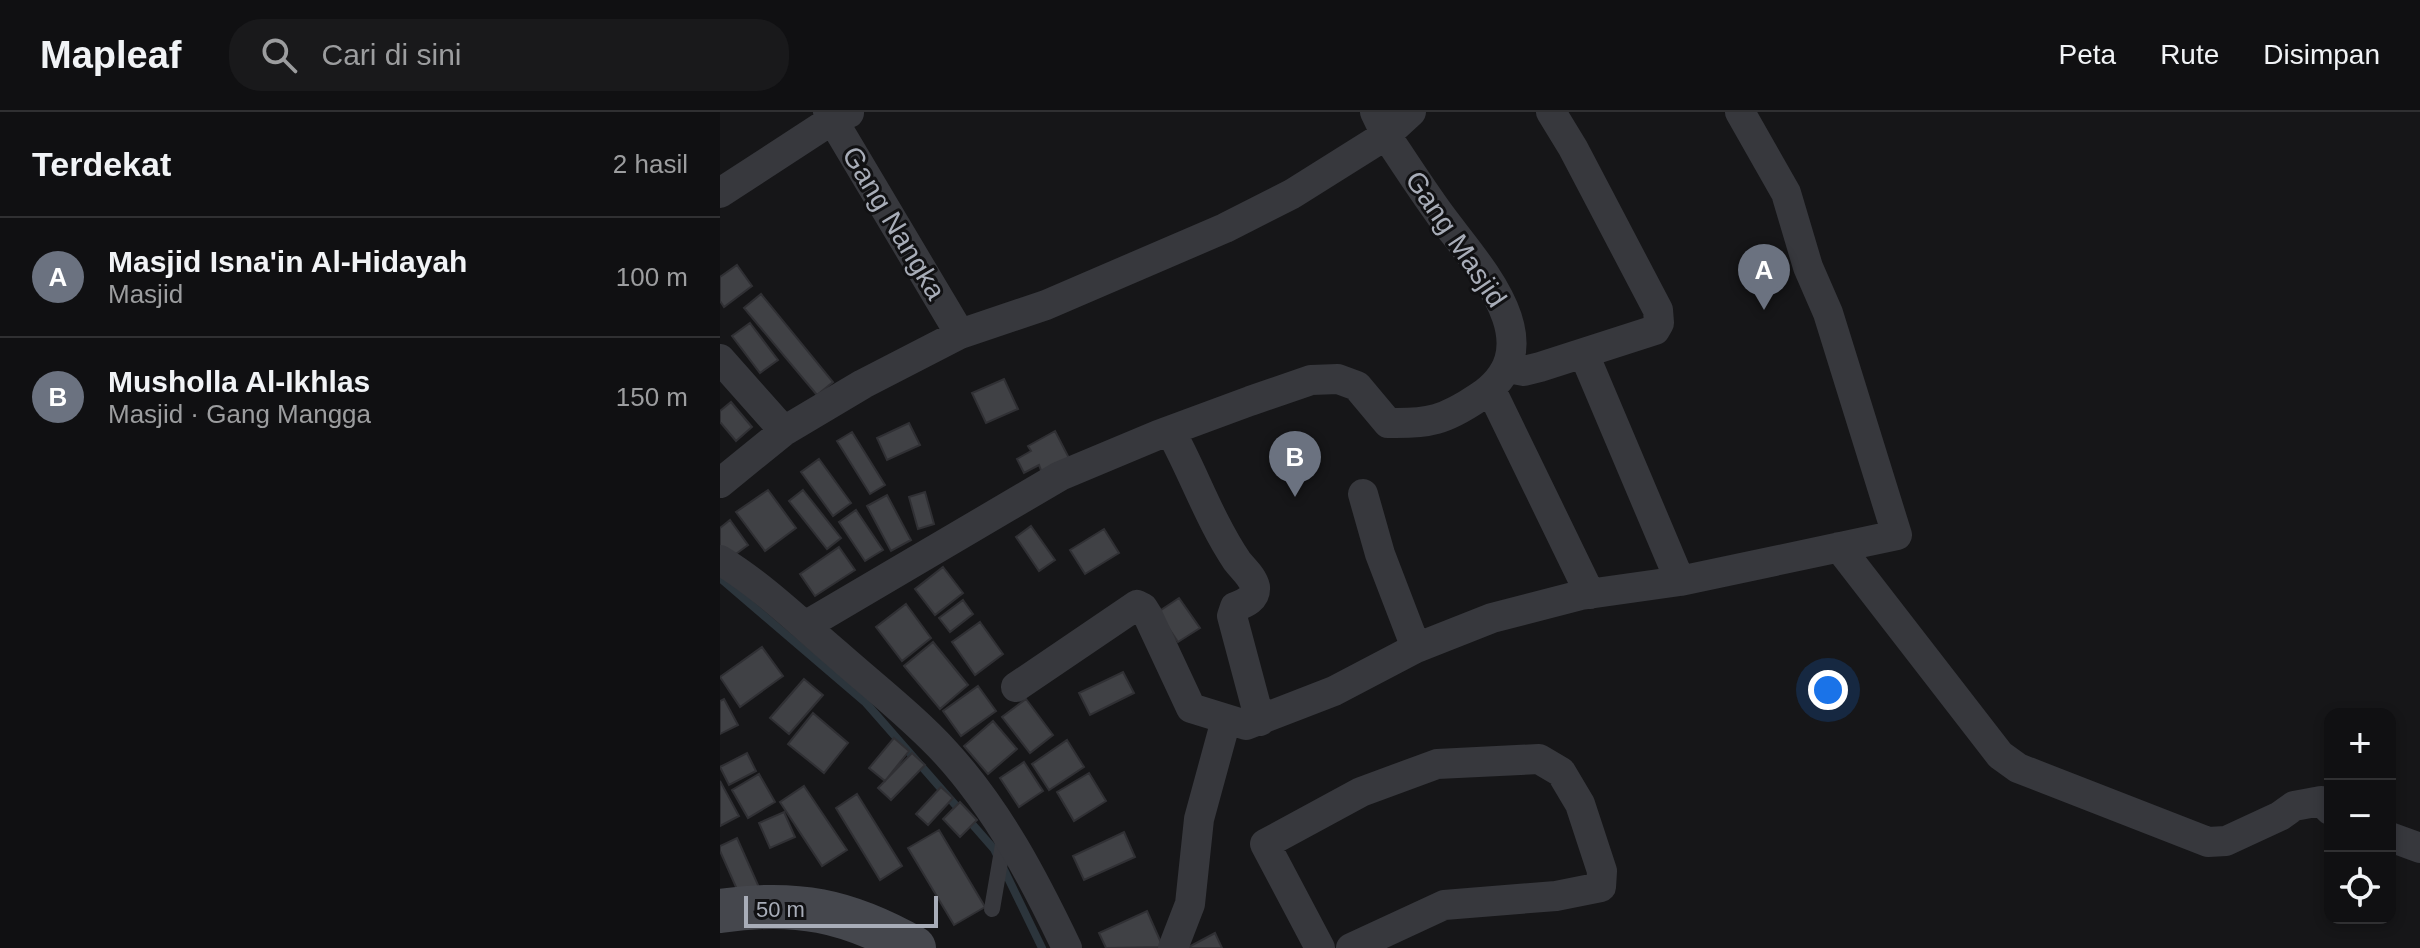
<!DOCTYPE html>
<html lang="id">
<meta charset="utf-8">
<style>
:root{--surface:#101012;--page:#19191b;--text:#f1f3f6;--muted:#9c9d9f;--line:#303032;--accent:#f2b134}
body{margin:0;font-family:Helvetica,sans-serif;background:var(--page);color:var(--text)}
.controls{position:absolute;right:24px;bottom:24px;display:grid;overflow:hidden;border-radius:16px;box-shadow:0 4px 12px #0003}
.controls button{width:72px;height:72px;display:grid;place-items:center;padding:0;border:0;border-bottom:2px solid var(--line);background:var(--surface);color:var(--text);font:40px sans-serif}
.scale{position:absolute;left:24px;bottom:20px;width:194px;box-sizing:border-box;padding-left:8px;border:4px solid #a8adb8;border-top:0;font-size:22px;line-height:28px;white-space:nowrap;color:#a8adb8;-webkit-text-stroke:6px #111113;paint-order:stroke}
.you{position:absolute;left:1108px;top:578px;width:28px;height:28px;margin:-20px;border:6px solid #fff;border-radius:50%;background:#1a73e8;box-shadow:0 0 0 12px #1a73e833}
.badge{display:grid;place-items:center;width:52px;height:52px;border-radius:50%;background:var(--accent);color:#fff;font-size:26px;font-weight:700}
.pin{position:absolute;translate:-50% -66px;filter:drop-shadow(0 2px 4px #0008)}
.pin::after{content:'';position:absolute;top:42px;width:28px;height:24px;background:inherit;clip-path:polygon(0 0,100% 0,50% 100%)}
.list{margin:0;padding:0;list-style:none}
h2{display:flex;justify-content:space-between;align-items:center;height:104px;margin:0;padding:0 32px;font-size:34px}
h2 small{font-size:26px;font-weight:400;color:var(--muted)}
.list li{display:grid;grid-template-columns:52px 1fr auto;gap:24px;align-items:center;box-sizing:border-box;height:120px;padding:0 32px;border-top:2px solid var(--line)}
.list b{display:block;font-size:30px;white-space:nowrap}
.list p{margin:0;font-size:26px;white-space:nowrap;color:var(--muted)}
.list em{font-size:26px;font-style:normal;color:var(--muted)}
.icon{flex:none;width:44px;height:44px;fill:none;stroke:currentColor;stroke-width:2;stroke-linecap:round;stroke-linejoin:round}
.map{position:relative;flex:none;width:1700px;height:836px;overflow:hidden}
header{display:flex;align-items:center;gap:48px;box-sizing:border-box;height:112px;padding:0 40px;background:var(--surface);border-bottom:2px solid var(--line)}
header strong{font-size:38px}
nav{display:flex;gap:44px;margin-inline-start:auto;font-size:28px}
.search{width:560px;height:72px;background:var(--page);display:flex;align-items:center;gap:20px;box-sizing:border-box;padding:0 28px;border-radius:32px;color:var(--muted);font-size:30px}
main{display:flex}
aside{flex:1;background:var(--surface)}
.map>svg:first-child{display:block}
</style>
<header>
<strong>Mapleaf</strong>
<div class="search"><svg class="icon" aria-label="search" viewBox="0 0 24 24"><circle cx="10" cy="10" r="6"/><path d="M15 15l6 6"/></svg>Cari di sini</div>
<nav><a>Peta</a><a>Rute</a><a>Disimpan</a></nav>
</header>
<main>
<aside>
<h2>Terdekat<small>2 hasil</small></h2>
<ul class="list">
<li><span class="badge" style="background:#6b7280">A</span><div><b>Masjid Isna'in Al-Hidayah</b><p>Masjid</p></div><em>100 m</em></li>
<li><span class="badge" style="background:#6b7280">B</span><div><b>Musholla Al-Ikhlas</b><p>Masjid · Gang Mangga</p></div><em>150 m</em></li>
</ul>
</aside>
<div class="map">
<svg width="1700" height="836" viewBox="0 0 1700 836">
<rect width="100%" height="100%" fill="#161618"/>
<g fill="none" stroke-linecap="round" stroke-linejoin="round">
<path stroke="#2c353c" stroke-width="8" d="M 0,466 L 146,591 L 274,737 L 322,836"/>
</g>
<path fill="#404145" stroke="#303034" stroke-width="2" d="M 17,153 L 32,174 L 4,195 L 0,189 L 0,165 Z
M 41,182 L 113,270 L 97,283 L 24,196 Z
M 30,211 L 58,248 L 40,261 L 12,224 Z
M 284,267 L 298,297 L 266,311 L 252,281 Z
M 11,290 L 32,315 L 16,329 L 0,310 L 0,299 Z
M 189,311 L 200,333 L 167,348 L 157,326 Z
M 335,319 L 349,346 L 322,361 L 319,353 L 304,361 L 297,347 L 311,339 L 308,334 Z
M 132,320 L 165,373 L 150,382 L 117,329 Z
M 99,347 L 131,391 L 113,404 L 81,360 Z
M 48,378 L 76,416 L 45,439 L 16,400 Z
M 83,378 L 121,426 L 107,437 L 69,389 Z
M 205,380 L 214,412 L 198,417 L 189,385 Z
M 167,383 L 191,428 L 171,439 L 147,394 Z
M 136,398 L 163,438 L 145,449 L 119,410 Z
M 10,408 L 28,433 L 5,450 L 0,444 L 0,416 Z
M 311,414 L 335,448 L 319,459 L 296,425 Z
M 384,417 L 399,441 L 365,462 L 350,438 Z
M 119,435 L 135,458 L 95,484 L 80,462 Z
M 223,455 L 243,481 L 215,503 L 195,477 Z
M 459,486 L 480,516 L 458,530 L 438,500 Z
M 243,488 L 253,502 L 230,520 L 219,506 Z
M 186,492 L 211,526 L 182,549 L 156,515 Z
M 260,510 L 283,542 L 255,563 L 232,530 Z
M 213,530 L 248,573 L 220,597 L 184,554 Z
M 42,535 L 63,564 L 20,595 L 0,565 Z
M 403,560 L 414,581 L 370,603 L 359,581 Z
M 84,567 L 103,583 L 69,622 L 50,606 Z
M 258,574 L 276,599 L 241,624 L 223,599 Z
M 4,587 L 18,613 L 0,622 L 0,589 Z
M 306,587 L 333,623 L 310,641 L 282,605 Z
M 93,601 L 128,631 L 104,661 L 68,632 Z
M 273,609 L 297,637 L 268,662 L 244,634 Z
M 174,626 L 189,639 L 165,669 L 149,656 Z
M 347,628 L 364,655 L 329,678 L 312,652 Z
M 27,641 L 36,659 L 9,673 L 0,655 Z
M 192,641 L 205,653 L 171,688 L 158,676 Z
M 304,650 L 323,679 L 299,695 L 280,666 Z
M 369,661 L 386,689 L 354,709 L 337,680 Z
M 39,662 L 55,690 L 28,706 L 12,678 Z
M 0,669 L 19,704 L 0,714 Z
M 84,674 L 127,738 L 102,754 L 60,690 Z
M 221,675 L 233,686 L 208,713 L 196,702 Z
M 137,682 L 182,754 L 160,768 L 116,696 Z
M 240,690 L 257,708 L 240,725 L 223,707 Z
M 64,700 L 75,725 L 50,736 L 39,711 Z
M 219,718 L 265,795 L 234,813 L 188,736 Z
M 404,720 L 415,745 L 364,768 L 353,744 Z
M 17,726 L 42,782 L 23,791 L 0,739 L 0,734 Z
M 427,799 L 443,835 L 386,836 L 379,821 Z
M 495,821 L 502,836 L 467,836 Z"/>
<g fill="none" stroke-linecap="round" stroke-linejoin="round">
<path stroke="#37383d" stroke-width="16" d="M 272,797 L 285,721"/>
<path stroke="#37383d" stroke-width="30" d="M 108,0 L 240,222
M 0,81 L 112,8 L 129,1
M 864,242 L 960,469
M 0,247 L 64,319
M 788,256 L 804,259 L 820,255 L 935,218 L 939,211 L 938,198 L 853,36 L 831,0
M 771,278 L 870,482
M 451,320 C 474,362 490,409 517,449 C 523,457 533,465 535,475 C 536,487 525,491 515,495 L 512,504 L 540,609
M 0,371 L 64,319 L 143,272 L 240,222 L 326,193 L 505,116 L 572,82 L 666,23 L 691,0
M 643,382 L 660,442 L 696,536
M 1119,435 L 1280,643 L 1298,656 L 1488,730 L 1506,729 L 1560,704 L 1574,694 L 1601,689 L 1610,698
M 0,448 C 44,475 79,510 118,543 C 153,574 194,606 226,641 C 278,698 314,767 347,836
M 85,514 L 340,364 L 438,323 L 530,289 L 591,268 L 618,267 L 637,274 L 668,311 C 709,312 725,308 759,285 C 836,234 757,153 721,104 C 702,78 684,50 666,23 L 655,0
M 296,575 L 417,493 L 423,496 L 428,504 L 471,596 L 526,613 L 614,579 L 696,536 L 772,506 L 861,483 L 960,469 L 1177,423 L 1108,201 L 1088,155 L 1066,81 L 1020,0
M 1670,725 L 1700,736
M 453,836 L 470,792 L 479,707 L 506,608
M 600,836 L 545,732 L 641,680 L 717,652 L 819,647 L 841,660 L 860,692 L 882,759 L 881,775 L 836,784 L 724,793 L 631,836"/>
<path stroke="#45474d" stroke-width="44" d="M 0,799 C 76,788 127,798 194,836"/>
</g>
<g text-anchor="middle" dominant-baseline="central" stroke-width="6" stroke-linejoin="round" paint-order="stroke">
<g font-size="28" fill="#a8adb8" stroke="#111113">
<text transform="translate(174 111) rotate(59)">Gang Nangka</text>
<text transform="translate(736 127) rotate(56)">Gang Masjid</text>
</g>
</g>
</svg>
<div class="controls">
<button>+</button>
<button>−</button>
<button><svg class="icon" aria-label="locate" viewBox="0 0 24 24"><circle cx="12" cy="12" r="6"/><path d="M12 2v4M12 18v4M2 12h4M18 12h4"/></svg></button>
</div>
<div class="scale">50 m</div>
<div class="you"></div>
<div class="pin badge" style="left:1044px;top:198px;background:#6b7280">A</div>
<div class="pin badge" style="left:575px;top:385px;background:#6b7280">B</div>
</div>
</main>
